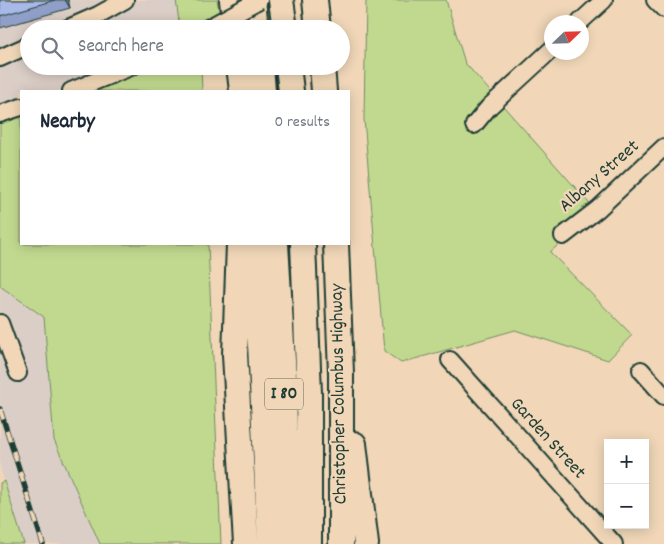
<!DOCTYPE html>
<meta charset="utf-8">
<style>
:root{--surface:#fff;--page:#f2f2f3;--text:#1f2937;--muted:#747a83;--line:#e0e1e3}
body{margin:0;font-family:Dekko,sans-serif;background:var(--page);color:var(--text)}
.controls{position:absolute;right:15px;bottom:15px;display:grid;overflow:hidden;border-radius:0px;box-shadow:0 2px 12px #0003}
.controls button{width:45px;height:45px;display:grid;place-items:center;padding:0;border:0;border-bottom:1px solid var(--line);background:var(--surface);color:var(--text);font:25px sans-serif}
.compass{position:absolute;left:544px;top:15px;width:45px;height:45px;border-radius:50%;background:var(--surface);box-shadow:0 2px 12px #0003;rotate:67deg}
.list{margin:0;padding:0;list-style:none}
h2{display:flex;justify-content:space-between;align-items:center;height:65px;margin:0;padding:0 20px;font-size:21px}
h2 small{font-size:16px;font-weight:400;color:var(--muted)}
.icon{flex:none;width:28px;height:28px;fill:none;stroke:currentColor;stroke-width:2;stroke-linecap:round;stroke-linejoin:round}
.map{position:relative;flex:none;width:664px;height:544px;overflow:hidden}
.search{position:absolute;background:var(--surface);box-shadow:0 2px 12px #0003;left:20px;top:20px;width:330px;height:55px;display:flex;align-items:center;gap:12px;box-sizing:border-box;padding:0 18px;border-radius:28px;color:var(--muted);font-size:19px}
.panel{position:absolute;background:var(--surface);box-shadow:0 2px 12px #0003;left:20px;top:90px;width:330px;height:155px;border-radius:0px}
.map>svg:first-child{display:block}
</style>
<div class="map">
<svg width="664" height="544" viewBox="0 0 664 544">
<rect width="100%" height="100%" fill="#f1d7b8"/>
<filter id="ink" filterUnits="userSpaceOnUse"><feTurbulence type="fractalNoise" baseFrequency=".02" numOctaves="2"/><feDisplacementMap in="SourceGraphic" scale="10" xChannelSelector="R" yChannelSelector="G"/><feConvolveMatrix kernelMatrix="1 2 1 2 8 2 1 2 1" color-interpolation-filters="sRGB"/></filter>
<g filter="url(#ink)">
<path fill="#dbcec6" d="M 0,0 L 176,0 L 180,29 L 29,29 L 29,66 L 138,66 L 68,91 L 21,91 L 21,107 L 0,115 Z
M 0,286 L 44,317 L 54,440 L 100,544 L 24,544 L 0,468 Z"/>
<path fill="#c1d98f" stroke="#708b62" d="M 176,0 L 217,0 L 221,21 L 207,29 L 180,29 Z
M 366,0 L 446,0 L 465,63 L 597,212 L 550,252 L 632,335 L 608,360 L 515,330 L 401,363 L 384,351 L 364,119 Z
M 138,66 L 201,66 L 202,91 L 68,91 Z
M 21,107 L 21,244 L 208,244 L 221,544 L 100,544 L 54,440 L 44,317 L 0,286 L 0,115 Z
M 4,481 L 24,544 L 0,544 L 0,483 Z"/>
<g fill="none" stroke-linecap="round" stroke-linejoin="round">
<g stroke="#1f3d34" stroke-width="20">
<path id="minor" d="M 655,0 L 664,9
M 580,22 L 604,0
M 66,29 L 98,15 L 125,0
M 0,58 L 29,45
M 71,91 L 133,66
M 0,114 L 21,107
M 474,125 L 489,107 L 552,49
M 563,236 L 598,209 L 664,147
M 0,323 L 18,373
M 450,360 L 614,544
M 641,370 L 664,396"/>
</g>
<g stroke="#1f3d34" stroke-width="28">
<path id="highway" d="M 232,0 L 235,29
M 253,0 L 256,29
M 281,0 L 285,29
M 315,0 L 318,29
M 239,66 L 242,91
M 261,66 L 263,91
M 288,66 L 291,91
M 322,66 L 324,91
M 239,244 L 235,355 L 246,544
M 255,244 L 270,544
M 276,244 L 284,378 L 287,544
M 303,244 L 309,393 L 309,544
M 336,244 L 341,373 L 341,544
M 354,444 L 366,544"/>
</g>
<use href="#minor" stroke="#f1d7b8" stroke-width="16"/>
<use href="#highway" stroke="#f1d7b8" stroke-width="24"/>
<g stroke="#1f3d34" stroke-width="5.5">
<path id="rail" d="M 0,409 L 43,544"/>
</g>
<use href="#rail" stroke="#f1d7b8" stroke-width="4" stroke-dasharray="11" stroke-linecap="butt"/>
<g stroke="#1f3d34" stroke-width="20" stroke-linecap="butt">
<path id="minor-bridge" d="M 206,29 L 259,0"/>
</g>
<use href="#minor-bridge" stroke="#f1d7b8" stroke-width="16"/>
</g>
<path fill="#909fc8" stroke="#1f3d34" d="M 0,0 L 68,0 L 70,8 L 0,28 Z"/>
<path fill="#7682a2" stroke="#1f3d34" d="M 65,0 L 68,0 L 70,8 Z"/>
<path fill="#a8b9e8" stroke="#1f3d34" d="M 0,0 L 55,0 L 0,16 Z"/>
</g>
<g text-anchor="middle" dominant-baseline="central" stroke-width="4.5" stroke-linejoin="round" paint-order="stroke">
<rect fill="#f1d7b8" stroke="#5e6b5c" stroke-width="1" x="265" y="378.5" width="38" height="31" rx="4"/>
<g font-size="18" font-weight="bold" fill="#1f3d34">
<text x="284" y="394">I 80</text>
</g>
<g font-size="19" fill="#1f3d34" stroke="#f1d7b8">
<text transform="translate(600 177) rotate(-41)">Albany Street</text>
<text transform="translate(340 394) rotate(-91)">Christopher Columbus Highway</text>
<text transform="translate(547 439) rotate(48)">Garden Street</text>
</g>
</g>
</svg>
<div class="controls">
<button>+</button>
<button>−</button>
</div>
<svg class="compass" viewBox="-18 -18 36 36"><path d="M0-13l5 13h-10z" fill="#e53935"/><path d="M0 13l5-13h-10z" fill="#747a83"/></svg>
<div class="search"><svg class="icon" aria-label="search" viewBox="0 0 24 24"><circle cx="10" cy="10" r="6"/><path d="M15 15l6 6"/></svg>Search here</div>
<section class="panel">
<h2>Nearby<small>0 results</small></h2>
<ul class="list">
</ul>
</section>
</div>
